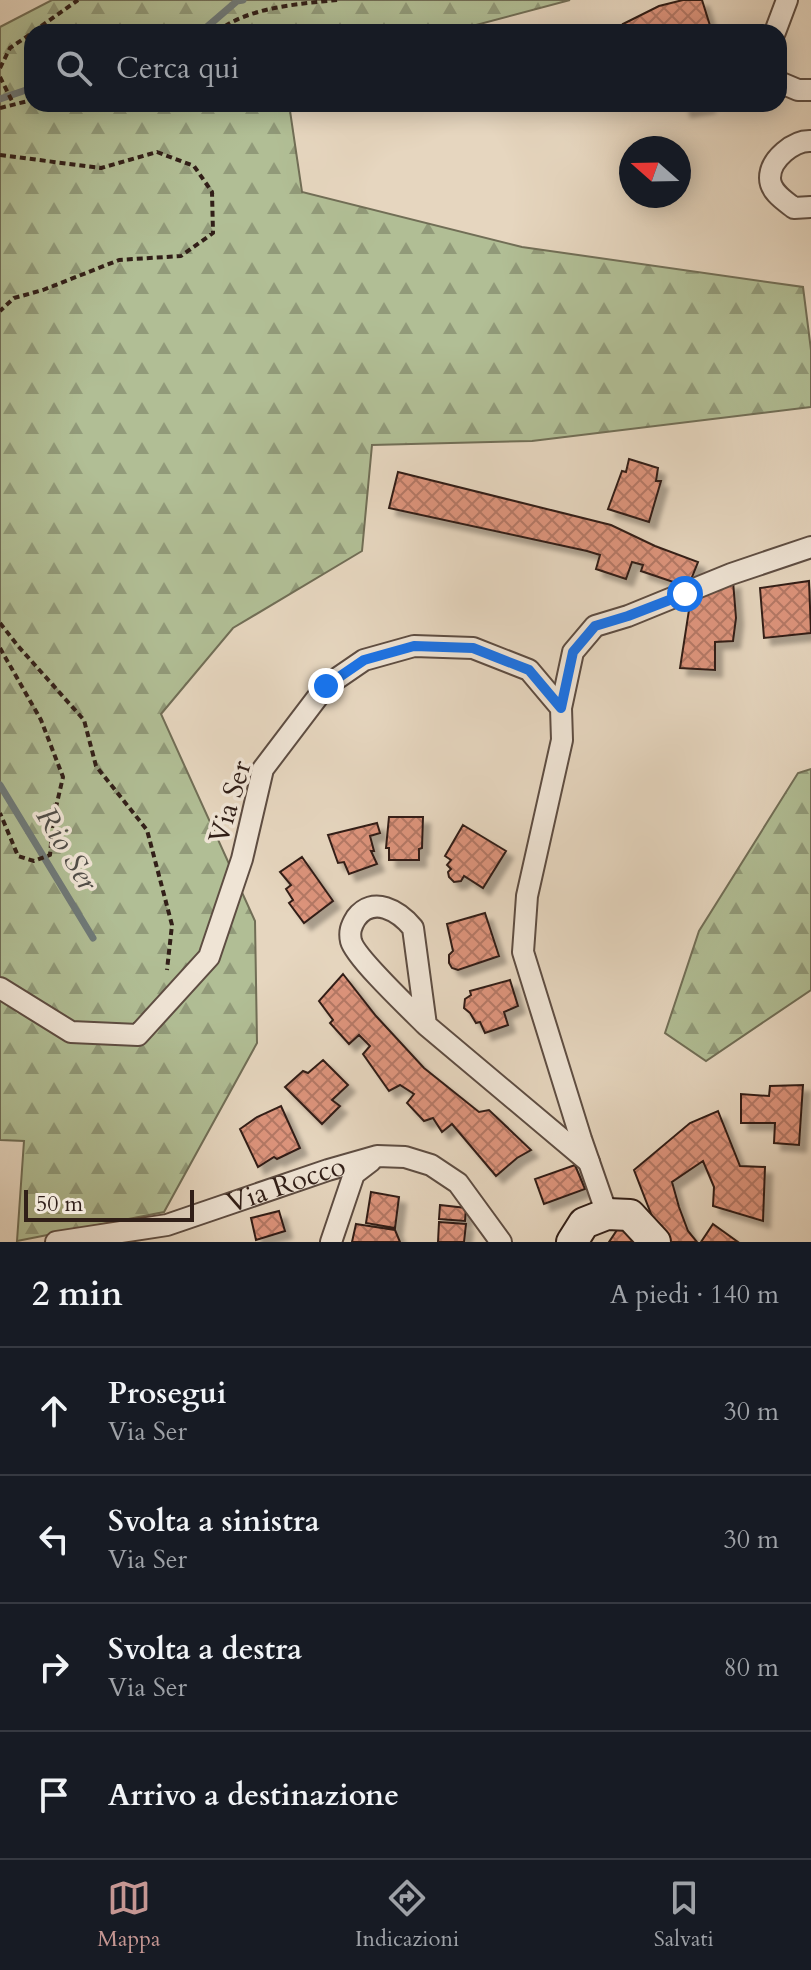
<!DOCTYPE html>
<html lang="it">
<meta charset="utf-8">
<style>
:root{--surface:#171b24;--page:#242831;--text:#f1f3f6;--muted:#9ea1a6;--line:#363941;--accent:#c59692}
body{margin:0;font-family:Cardo,serif;background:var(--page);color:var(--text)}
.compass{position:absolute;left:619px;top:136px;width:72px;height:72px;border-radius:50%;background:var(--surface);box-shadow:0 4px 20px #0003;rotate:290deg}
.scale{position:absolute;left:24px;bottom:20px;width:170px;box-sizing:border-box;padding-left:8px;border:4px solid #311f18;border-top:0;font-size:22px;line-height:28px;white-space:nowrap;color:#311f18;-webkit-text-stroke:6px #efe4d5;paint-order:stroke}
.stop{position:absolute;width:24px;height:24px;margin:-18px;border:6px solid #1a73e8;border-radius:50%;background:#fff}
.stop.end{background:#1a73e8;border-color:#fff;box-shadow:0 2px 8px #0008}
.list{margin:0;padding:0;list-style:none}
h2{display:flex;justify-content:space-between;align-items:center;height:104px;margin:0;padding:0 32px;font-size:34px}
h2 small{font-size:26px;font-weight:400;color:var(--muted)}
.list li{display:grid;grid-template-columns:52px 1fr auto;gap:24px;align-items:center;box-sizing:border-box;height:128px;padding:0 32px;border-top:2px solid var(--line)}
.list b{display:block;font-size:30px;white-space:nowrap}
.list p{margin:0;font-size:26px;white-space:nowrap;color:var(--muted)}
.list em{font-size:26px;font-style:normal;color:var(--muted)}
.icon{flex:none;width:44px;height:44px;fill:none;stroke:currentColor;stroke-width:2;stroke-linecap:round;stroke-linejoin:round}
.map{position:relative;flex:none;width:811px;height:1242px;overflow:hidden}
.search{position:absolute;background:var(--surface);box-shadow:0 4px 20px #0003;left:24px;right:24px;top:24px;height:88px;display:flex;align-items:center;gap:20px;box-sizing:border-box;padding:0 28px;border-radius:24px;color:var(--muted);font-size:30px}
.sheet{height:616px;background:var(--surface)}
nav{display:flex;justify-content:space-around;align-items:center;box-sizing:border-box;height:112px;border-top:2px solid var(--line);background:var(--surface);font-size:22px;color:var(--muted)}
nav a{display:grid;justify-items:center;gap:4px}
nav .on{color:var(--accent)}
.map>svg:first-child{display:block}
</style>
<div class="map">
<svg width="811" height="1242" viewBox="0 0 811 1242">
<defs>
<pattern id="forest-firs" width="22" height="20" patternUnits="userSpaceOnUse" patternTransform="scale(2)"><rect width="22" height="20" fill="#b1be95"/><path d="M5 1l3.5 6h-7zM16 11l3.5 6h-7z" fill="#919a79"/></pattern>
<pattern id="building-cross-hatch" width="8" height="8" patternUnits="userSpaceOnUse" patternTransform="scale(2)"><rect width="8" height="8" fill="#dd947c"/><path d="M0 0l8 8M0 8l8-8" fill="none" stroke="#b47865"/></pattern>
<filter id="shadow"><feDropShadow dx="7" dy="7" stdDeviation="2" flood-color="#0004"/></filter>
</defs>
<rect width="100%" height="100%" fill="#e6d6bf"/>
<filter id="stains"><feTurbulence type="fractalNoise" baseFrequency=".0025" numOctaves="4"/><feColorMatrix values="0 0 0 0 .2 0 0 0 0 .09 0 0 0 0 .02 0 0 0 .5 -.17"/></filter>
<radialGradient id="worn" r=".72"><stop offset=".6" stop-color="#630" stop-opacity="0"/><stop offset="1" stop-color="#630" stop-opacity=".3"/></radialGradient>
<path fill="url(#forest-firs)" stroke="#716e56" stroke-width="2" d="M 52,0 L 570,0 L 461,29 L 441,32 L 32,32 L 32,104 L 289,104 L 302,192 L 522,247 L 803,287 L 811,350 L 811,407 L 532,441 L 372,445 L 362,551 L 233,628 L 161,714 L 255,921 L 257,1043 L 164,1212 L 17,1241 L 24,1141 L 0,1140 L 0,27 Z
M 811,769 L 811,990 L 706,1061 L 665,1033 L 699,931 L 798,773 Z"/>
<g fill="none" stroke-linecap="round" stroke-linejoin="round">
<path stroke="#6f7a79" stroke-width="7" d="M 201,32 L 237,1 L 243,0
M 0,99 L 32,88
M 0,785 L 93,938"/>
</g>
<path fill="url(#building-cross-hatch)" stroke="#311f18" stroke-width="2" filter="url(#shadow)" d="M 683,0 L 702,0 L 712,32 L 628,32 L 623,24 L 659,6 Z
M 682,104 L 708,104 L 708,106 L 684,110 Z
M 629,459 L 658,468 L 656,481 L 661,481 L 649,522 L 608,509 L 622,471 L 626,472 Z
M 398,472 L 611,525 L 655,546 L 698,562 L 688,587 L 641,571 L 643,565 L 632,562 L 626,579 L 596,569 L 600,555 L 587,551 L 389,508 Z
M 733,581 L 736,618 L 733,641 L 715,642 L 715,670 L 680,668 L 689,610 L 687,597 Z
M 809,581 L 811,633 L 764,638 L 760,588 Z
M 389,817 L 423,817 L 422,848 L 419,849 L 419,860 L 389,860 L 389,848 L 386,848 Z
M 377,823 L 380,833 L 370,836 L 374,851 L 371,851 L 377,864 L 349,874 L 344,862 L 338,863 L 328,835 Z
M 463,825 L 506,851 L 483,888 L 464,876 L 461,881 L 454,882 L 449,877 L 448,872 L 451,869 L 447,865 L 451,860 L 445,856 Z
M 302,857 L 333,901 L 304,923 L 289,903 L 293,900 L 286,889 L 291,885 L 280,872 Z
M 485,913 L 499,956 L 458,970 L 452,968 L 449,963 L 449,955 L 453,951 L 447,924 Z
M 343,974 L 376,1016 L 424,1068 L 479,1112 L 489,1110 L 531,1150 L 517,1158 L 496,1176 L 452,1124 L 442,1132 L 433,1118 L 424,1121 L 407,1103 L 414,1094 L 400,1085 L 389,1091 L 363,1054 L 370,1046 L 359,1035 L 349,1044 L 330,1023 L 333,1020 L 319,1001 Z
M 510,980 L 518,1006 L 504,1012 L 508,1025 L 485,1033 L 480,1022 L 476,1023 L 470,1013 L 464,1008 L 465,999 L 471,995 L 470,991 Z
M 323,1060 L 348,1085 L 332,1100 L 340,1106 L 322,1124 L 285,1087 L 303,1071 L 308,1073 Z
M 803,1085 L 799,1145 L 774,1143 L 775,1123 L 741,1123 L 741,1094 L 769,1096 L 770,1086 Z
M 281,1106 L 300,1148 L 277,1159 L 274,1157 L 258,1167 L 240,1129 L 257,1117 Z
M 718,1111 L 740,1166 L 765,1167 L 763,1221 L 713,1206 L 714,1187 L 703,1161 L 672,1182 L 679,1207 L 688,1231 L 697,1242 L 664,1242 L 660,1237 L 634,1170 L 690,1123 Z
M 575,1165 L 585,1189 L 544,1204 L 535,1179 Z
M 371,1192 L 399,1197 L 395,1228 L 366,1223 Z
M 440,1205 L 466,1208 L 465,1221 L 439,1219 Z
M 279,1211 L 285,1231 L 256,1240 L 251,1218 Z
M 439,1222 L 466,1224 L 464,1242 L 438,1242 Z
M 356,1224 L 395,1230 L 400,1242 L 352,1242 Z
M 713,1224 L 738,1242 L 701,1242 Z
M 619,1227 L 640,1242 L 609,1242 Z"/>
<g fill="none" stroke-linecap="round" stroke-linejoin="round">
<g stroke="#5e4d42" stroke-width="24">
<g id="street">
<path d="M 775,32 L 787,0"/>
<path d="M 779,82 L 798,90 L 811,90"/>
<path d="M 811,141 C 794,140 770,159 770,178 C 770,192 785,201 794,208 L 811,207"/>
<path d="M 561,708 L 573,652 L 595,626 L 628,616 L 731,574 L 811,547"/>
<path d="M 0,988 L 71,1032 L 138,1035 L 209,957 L 242,859 L 263,769 L 326,686 L 364,660 L 414,646 L 473,648 L 529,670 L 561,708 L 562,740 L 527,896 L 523,952 L 581,1139 L 607,1214"/>
<path d="M 426,1025 C 411,1010 355,957 351,941 C 349,932 351,926 356,918 C 373,895 399,911 413,928 L 426,1025 L 589,1162"/>
<path id="s1" d="M 56,1242 L 167,1225 L 328,1170 L 377,1156 L 405,1157 L 431,1165 L 458,1183 L 501,1242"/>
<path d="M 331,1242 L 354,1174 L 371,1161"/>
</g>
</g>
<g stroke="#311f18" stroke-width="34">
<path id="secondary" d="M 572,1242 L 584,1223 L 607,1214 L 630,1215 L 655,1242"/>
</g>
<path stroke="#311f18" stroke-width="4" stroke-dasharray="6 4" stroke-linecap="butt" d="M 33,32 L 78,0
M 217,32 C 247,7 299,4 337,0
M 0,68 L 10,48 L 32,33
M 0,77 L 13,103
M 0,108 L 32,100
M 0,155 L 101,168 L 157,152 L 194,166 L 212,192 L 213,233 L 181,256 L 119,260 L 43,290 L 14,298 L 0,311
M 0,623 L 18,646 L 84,720 L 96,766 L 147,830 L 172,925 L 167,970
M 0,648 L 41,720 L 63,777 L 53,820 L 50,855 L 34,861 L 18,856 L 0,813"/>
<use href="#street" stroke="#efe4d5" stroke-width="20"/>
<use href="#secondary" stroke="#efe4d5" stroke-width="30"/>
</g>
<g fill="none" stroke-linecap="round" stroke-linejoin="round">
<path stroke="#1a73e8" stroke-width="10" d="M 326,686 L 364,660 L 414,646 L 473,648 L 529,670 L 561,708 L 573,652 L 595,626 L 628,616 L 685,594"/>
</g>
<g text-anchor="middle" dominant-baseline="central" stroke-width="7" stroke-linejoin="round" paint-order="stroke">
<g font-size="28" fill="#311f18" stroke="#efe4d5">
<text transform="translate(230 802) rotate(-73)">Via Ser</text>
<text stroke="none"><textPath href="#s1" startOffset="238">Via Rocco</textPath></text>
</g>
<g font-size="30" font-style="italic" fill="#504d48" stroke="#efe4d5">
<text transform="translate(67 849) rotate(59)">Rio Ser</text>
</g>
</g>
<rect width="100%" height="100%" filter="url(#stains)"/>
<rect width="100%" height="100%" fill="url(#worn)"/>
</svg>
<svg class="compass" viewBox="-18 -18 36 36"><path d="M0-13l5 13h-10z" fill="#e53935"/><path d="M0 13l5-13h-10z" fill="#9ea1a6"/></svg>
<div class="scale">50 m</div>
<div class="stop" style="left:685px;top:594px"></div>
<div class="stop end" style="left:326px;top:686px"></div>
<div class="search"><svg class="icon" aria-label="search" viewBox="0 0 24 24"><circle cx="10" cy="10" r="6"/><path d="M15 15l6 6"/></svg>Cerca qui</div>
</div>
<section class="sheet">
<h2>2 min<small>A piedi · 140 m</small></h2>
<ul class="list">
<li><svg class="icon" aria-label="ahead" viewBox="0 0 24 24"><path d="M12 20V5M6 11l6-6 6 6"/></svg><div><b>Prosegui</b><p>Via Ser</p></div><em>30 m</em></li>
<li><svg class="icon" aria-label="left" viewBox="0 0 24 24"><path d="M17 20v-9H6M10 6l-5 5 5 5"/></svg><div><b>Svolta a sinistra</b><p>Via Ser</p></div><em>30 m</em></li>
<li><svg class="icon" aria-label="right" viewBox="0 0 24 24"><path d="M7 20v-9h11M14 6l5 5-5 5"/></svg><div><b>Svolta a destra</b><p>Via Ser</p></div><em>80 m</em></li>
<li><svg class="icon" aria-label="arrive" viewBox="0 0 24 24"><path d="M6 21V4h12l-3 4 3 4H6"/></svg><div><b>Arrivo a destinazione</b></div></li>
</ul>
</section>
<nav>
<a class="on"><svg class="icon" aria-label="map" viewBox="0 0 24 24"><path d="M3 6l6-2 6 2 6-2v14l-6 2-6-2-6 2zM9 4v14M15 6v14"/></svg>Mappa</a>
<a><svg class="icon" aria-label="directions" viewBox="0 0 24 24"><path d="M12 3l9 9-9 9-9-9zM9 14v-3h6M13 9l2 2-2 2"/></svg>Indicazioni</a>
<a><svg class="icon" aria-label="saved" viewBox="0 0 24 24"><path d="M7 4h10v16l-5-4-5 4z"/></svg>Salvati</a>
</nav>
